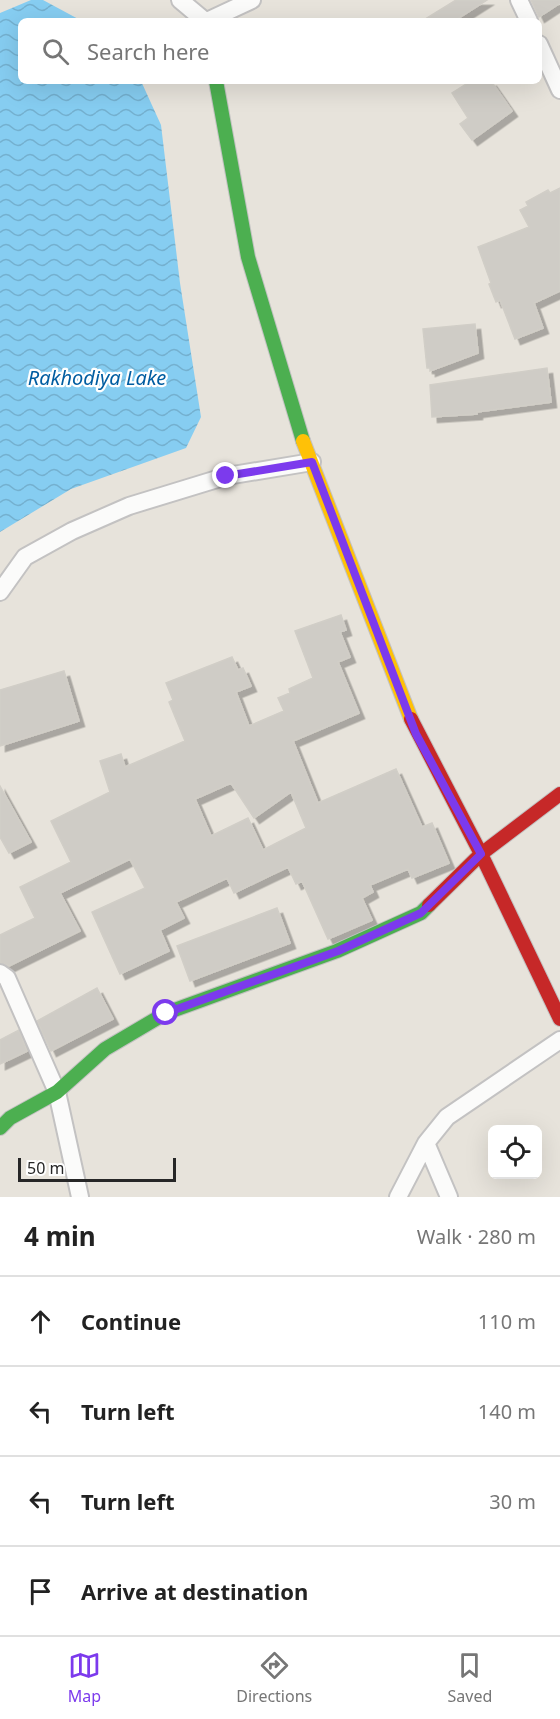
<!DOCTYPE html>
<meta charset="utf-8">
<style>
:root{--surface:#fff;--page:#f2f2f2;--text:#222;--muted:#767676;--line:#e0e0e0;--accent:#7c3aed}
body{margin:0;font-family:"Noto Sans",sans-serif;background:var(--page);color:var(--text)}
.controls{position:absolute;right:18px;bottom:18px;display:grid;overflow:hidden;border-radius:9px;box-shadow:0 6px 24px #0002}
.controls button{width:54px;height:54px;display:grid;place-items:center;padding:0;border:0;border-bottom:2px solid var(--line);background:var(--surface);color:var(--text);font:30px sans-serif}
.scale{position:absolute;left:18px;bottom:15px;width:158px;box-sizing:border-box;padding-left:6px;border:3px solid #272727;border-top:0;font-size:16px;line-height:21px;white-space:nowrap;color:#272727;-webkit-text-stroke:4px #fff;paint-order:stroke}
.stop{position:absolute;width:18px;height:18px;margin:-14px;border:4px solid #7c3aed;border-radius:50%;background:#fff}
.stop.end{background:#7c3aed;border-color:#fff;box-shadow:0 2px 6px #0008}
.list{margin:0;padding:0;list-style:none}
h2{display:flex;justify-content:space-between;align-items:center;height:78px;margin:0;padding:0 24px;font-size:26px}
h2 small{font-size:20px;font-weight:400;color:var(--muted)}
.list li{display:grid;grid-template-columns:39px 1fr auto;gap:18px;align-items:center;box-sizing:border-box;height:90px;padding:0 24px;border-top:2px solid var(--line)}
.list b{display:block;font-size:22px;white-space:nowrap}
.list em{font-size:20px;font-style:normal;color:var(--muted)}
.icon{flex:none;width:33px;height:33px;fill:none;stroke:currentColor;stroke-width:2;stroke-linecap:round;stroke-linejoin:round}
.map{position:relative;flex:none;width:560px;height:1197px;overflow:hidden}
.search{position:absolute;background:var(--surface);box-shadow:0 6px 24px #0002;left:18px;right:18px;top:18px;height:66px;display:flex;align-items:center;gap:15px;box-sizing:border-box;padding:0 21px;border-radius:9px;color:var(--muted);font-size:22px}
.sheet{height:438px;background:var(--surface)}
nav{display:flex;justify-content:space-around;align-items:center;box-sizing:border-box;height:84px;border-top:2px solid var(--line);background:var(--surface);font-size:16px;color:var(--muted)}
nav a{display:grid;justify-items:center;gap:3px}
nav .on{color:var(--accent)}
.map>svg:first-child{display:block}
</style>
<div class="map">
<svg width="560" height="1197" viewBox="0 0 560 1197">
<defs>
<pattern id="water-waves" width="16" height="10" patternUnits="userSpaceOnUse" patternTransform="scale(1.5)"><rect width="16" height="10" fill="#86cdf1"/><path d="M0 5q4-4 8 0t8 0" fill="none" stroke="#74b0cf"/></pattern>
<filter id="shadow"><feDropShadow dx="5.5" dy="5.5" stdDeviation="0" flood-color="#0004"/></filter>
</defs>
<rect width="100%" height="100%" fill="#e7e3db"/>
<path fill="url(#water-waves)" d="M 31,0 L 43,0 L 82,21 L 21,21 L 21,81 L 141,81 L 161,125 L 180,283 L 201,417 L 186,448 L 71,489 L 0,532 L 0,13 Z"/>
<path fill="#cfccc6" stroke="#d1cec7" stroke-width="1.5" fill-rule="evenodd" filter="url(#shadow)" d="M 456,0 L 487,0 L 454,21 L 422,21 Z
M 531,0 L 560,0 L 560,3 L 539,17 Z
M 471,81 L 491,81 L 512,111 L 472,140 L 460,124 L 468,118 L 452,93 Z
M 560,188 L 560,291 L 534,303 L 543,328 L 515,339 L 500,300 L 496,302 L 489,284 L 491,283 L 478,247 L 529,227 L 520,210 L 528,206 L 526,202 L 548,190 L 550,193 Z
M 475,324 L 478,353 L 430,371 L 430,368 L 427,368 L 423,329 Z
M 547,368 L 551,402 L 477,412 L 477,414 L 432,417 L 430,385 Z
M 341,615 L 346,630 L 340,632 L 350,657 L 338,662 L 359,713 L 293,741 L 318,803 L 396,769 L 422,827 L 432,823 L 449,863 L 412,878 L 408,869 L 370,885 L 373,892 L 362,898 L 372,920 L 328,939 L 302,881 L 296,884 L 288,867 L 234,893 L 227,878 L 176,902 L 184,918 L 160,930 L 169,951 L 120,974 L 92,912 L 145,888 L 130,859 L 60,893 L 80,931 L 9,966 L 0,963 L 0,935 L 35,918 L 20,887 L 71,862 L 51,821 L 110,792 L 100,761 L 121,754 L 125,767 L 185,741 L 169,702 L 173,700 L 166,683 L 232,657 L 238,670 L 243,668 L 251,686 L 236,692 L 249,726 L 284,711 L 278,698 L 290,693 L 289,689 L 313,678 L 295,631 ZM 231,783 L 254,818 L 291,792 L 306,828 L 263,850 L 248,818 L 211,836 L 195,799 Z
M 64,671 L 79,721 L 0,746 L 0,690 Z
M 0,786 L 31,842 L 9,853 L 0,837 Z
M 277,908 L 290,943 L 190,981 L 177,946 Z
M 97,988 L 113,1019 L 51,1051 L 37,1021 Z
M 19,1030 L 27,1051 L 0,1064 L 0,1040 Z"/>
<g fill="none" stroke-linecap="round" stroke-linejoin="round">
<g stroke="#c3c2c2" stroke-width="20">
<path id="street" d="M 180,0 L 205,21
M 519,0 L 529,21
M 207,21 L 252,0
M 539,44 L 560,90
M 0,592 L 25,557 L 72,531 L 129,506 L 227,476 L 312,462
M 0,973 L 7,978 L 57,1092 L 80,1197
M 426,1143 L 449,1197
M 398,1197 L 426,1143 L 447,1117 L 560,1040"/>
</g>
<g stroke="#c3c2c2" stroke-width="16">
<path id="fast" d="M 216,81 L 248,257 L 303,441
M 0,1128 L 10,1118 L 57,1092 L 105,1049 L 166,1013 L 337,951 L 421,913 L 429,905"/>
</g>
<g stroke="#c3c2c2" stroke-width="16">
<path id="slow" d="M 303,441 L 411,719"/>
</g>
<g stroke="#c3c2c2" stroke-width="16">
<path id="jam" d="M 411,719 L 481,854 L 560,1019
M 429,905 L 481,854 L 560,794"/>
</g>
<use href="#street" stroke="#fbfbfa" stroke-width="16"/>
<use href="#fast" stroke="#4caf50" stroke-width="14"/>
<use href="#slow" stroke="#ffc107" stroke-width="14"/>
<use href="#jam" stroke="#c62828" stroke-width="14"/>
</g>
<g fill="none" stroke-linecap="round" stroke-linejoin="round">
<path stroke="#7c3aed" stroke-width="8" d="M 166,1013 L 338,951 L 421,913 L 481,854 L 416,734 L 312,462 L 226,476"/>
</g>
<g text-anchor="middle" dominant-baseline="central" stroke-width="4.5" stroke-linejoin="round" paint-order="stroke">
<g font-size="20" font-style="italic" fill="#015da1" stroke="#fff">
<text x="97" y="377">Rakhodiya Lake</text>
</g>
</g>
</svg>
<div class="controls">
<button><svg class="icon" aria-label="locate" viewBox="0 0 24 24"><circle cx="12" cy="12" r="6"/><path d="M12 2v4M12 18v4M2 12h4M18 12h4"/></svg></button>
</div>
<div class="scale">50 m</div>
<div class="stop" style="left:166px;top:1013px"></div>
<div class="stop end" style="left:226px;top:476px"></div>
<div class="search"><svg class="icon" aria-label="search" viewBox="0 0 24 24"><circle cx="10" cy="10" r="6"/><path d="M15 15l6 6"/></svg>Search here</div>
</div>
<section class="sheet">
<h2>4 min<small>Walk · 280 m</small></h2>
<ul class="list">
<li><svg class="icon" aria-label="ahead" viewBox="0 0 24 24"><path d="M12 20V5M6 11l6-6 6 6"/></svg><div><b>Continue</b></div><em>110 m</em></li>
<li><svg class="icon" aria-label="left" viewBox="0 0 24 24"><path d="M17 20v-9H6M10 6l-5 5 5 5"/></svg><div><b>Turn left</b></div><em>140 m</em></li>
<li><svg class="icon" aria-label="left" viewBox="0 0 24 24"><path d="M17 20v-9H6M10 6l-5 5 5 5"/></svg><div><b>Turn left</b></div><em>30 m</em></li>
<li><svg class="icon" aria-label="arrive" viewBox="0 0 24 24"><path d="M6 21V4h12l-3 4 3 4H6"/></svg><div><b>Arrive at destination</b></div></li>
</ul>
</section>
<nav>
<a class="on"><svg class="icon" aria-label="map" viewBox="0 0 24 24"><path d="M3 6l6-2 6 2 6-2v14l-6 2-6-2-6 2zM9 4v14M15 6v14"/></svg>Map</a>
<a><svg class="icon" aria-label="directions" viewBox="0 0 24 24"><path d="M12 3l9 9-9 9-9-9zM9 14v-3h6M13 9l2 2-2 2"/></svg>Directions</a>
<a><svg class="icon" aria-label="saved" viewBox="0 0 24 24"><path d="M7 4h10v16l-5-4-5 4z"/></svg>Saved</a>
</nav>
